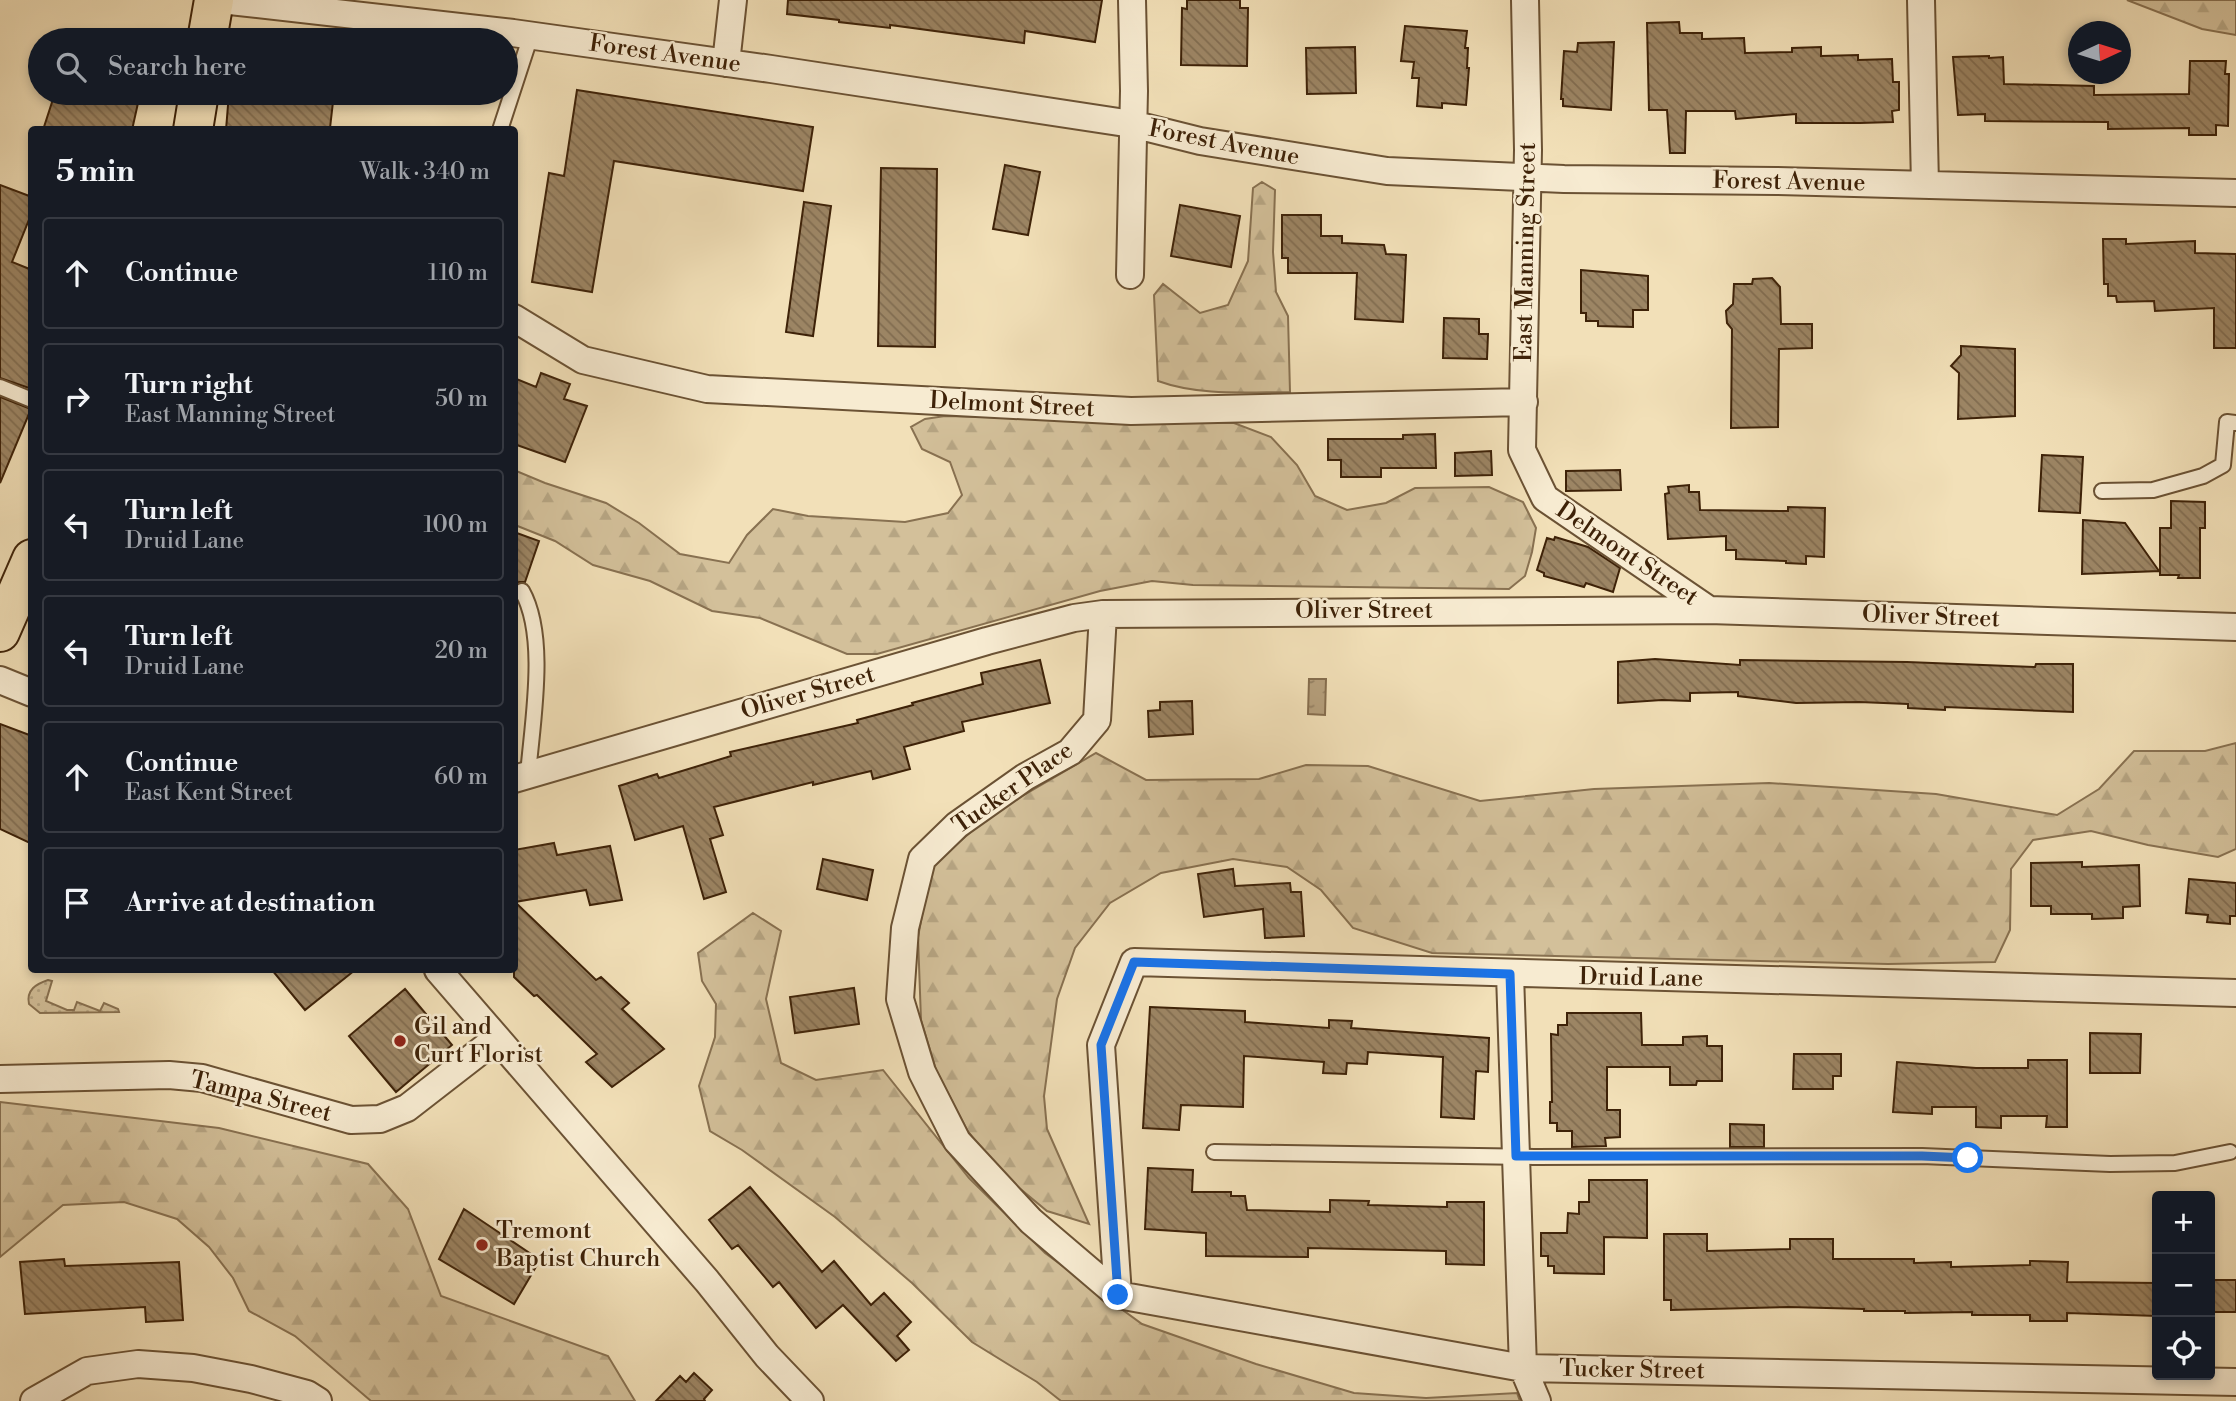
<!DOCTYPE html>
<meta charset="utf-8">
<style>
:root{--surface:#171b24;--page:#242831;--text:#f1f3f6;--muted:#9ea1a6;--line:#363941}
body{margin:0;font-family:"Libre Bodoni",serif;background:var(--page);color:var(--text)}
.controls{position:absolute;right:21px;bottom:21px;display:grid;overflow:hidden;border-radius:7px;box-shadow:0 4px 10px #0003}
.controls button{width:63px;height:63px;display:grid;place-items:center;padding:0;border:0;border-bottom:2px solid var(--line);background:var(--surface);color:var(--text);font:35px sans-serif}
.compass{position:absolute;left:2068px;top:21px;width:63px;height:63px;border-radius:50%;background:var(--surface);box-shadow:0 4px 10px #0003;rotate:86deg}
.stop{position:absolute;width:21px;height:21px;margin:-16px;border:5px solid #1a73e8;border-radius:50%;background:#fff}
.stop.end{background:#1a73e8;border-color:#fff;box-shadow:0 2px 7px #0008}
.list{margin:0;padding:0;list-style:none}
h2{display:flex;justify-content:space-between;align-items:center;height:91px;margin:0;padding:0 28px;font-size:30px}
h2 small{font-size:23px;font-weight:400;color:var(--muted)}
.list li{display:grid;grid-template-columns:46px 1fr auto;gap:21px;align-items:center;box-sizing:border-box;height:112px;margin:0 14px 14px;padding:0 14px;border:2px solid var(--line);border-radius:7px}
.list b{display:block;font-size:26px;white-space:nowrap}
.list p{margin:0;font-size:23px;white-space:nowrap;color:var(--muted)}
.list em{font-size:23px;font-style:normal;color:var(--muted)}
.icon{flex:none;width:38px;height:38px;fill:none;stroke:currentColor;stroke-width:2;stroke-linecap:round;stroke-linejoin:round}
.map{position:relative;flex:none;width:2236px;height:1401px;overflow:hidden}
.search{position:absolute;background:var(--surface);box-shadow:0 4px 10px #0003;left:28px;top:28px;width:490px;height:77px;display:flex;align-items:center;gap:18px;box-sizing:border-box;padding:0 24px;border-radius:38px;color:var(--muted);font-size:26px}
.panel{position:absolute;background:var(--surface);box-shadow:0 4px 10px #0003;left:28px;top:126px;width:490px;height:847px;border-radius:7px}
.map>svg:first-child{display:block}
</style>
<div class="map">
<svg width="2236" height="1401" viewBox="0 0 2236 1401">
<defs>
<pattern id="grass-dots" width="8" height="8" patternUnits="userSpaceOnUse" patternTransform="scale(1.75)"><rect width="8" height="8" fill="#d3c09a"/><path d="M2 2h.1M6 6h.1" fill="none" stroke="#b6a583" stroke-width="1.8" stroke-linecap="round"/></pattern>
<pattern id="forest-firs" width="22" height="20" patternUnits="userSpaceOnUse" patternTransform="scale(1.75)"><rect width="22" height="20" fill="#d3c09a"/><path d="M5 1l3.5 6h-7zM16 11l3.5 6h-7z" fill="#b6a583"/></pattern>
<pattern id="water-ripples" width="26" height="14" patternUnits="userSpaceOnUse" patternTransform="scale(1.75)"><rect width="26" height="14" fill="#b59f7c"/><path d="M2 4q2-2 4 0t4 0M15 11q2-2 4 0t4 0" fill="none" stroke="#958164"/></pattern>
<pattern id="building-back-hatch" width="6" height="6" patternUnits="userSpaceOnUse" patternTransform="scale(1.75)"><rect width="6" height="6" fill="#9c8564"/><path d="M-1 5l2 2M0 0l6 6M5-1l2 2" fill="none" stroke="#816c50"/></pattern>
</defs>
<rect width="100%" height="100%" fill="#f2e0b8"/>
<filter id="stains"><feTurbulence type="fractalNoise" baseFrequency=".00286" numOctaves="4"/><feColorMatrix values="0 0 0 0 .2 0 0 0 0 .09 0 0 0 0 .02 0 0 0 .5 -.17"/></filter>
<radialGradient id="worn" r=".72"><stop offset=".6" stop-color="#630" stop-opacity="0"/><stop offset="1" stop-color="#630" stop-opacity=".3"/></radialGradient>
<path fill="url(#grass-dots)" stroke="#887151" stroke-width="2" d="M 48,980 L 52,981 L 46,1001 L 67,1010 L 74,1010 L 77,1002 L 100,1011 L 104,1003 L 118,1009 L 119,1012 L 40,1013 L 29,1004 C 26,990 36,984 48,980 Z"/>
<path fill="url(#forest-firs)" stroke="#887151" stroke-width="2" d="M 2127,0 L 2236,0 L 2236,35 L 2202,29 Z
M 1262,182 L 1275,190 L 1273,252 L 1276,292 L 1288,316 L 1290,392 C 1246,392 1199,396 1158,381 L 1154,295 L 1163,284 L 1200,313 L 1228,305 L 1248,261 L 1253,188 Z
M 945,416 L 1234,423 L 1271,437 L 1297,465 L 1315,496 L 1347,510 L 1386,503 L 1415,488 L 1489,487 L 1523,502 L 1536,528 L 1532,552 L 1525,576 L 1509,589 L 1193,585 L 1152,581 L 1100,591 L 877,654 L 847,654 L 760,618 L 712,611 L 650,581 L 593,565 L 555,541 L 515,525 L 514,470 L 545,483 L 606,503 L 639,523 L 680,554 L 729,563 L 747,535 L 773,509 L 808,516 L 905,522 L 948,513 L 962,495 L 950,462 L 922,449 L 911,427 L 925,419 Z
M 2236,743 L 2236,849 L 2218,857 L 2148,845 L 2091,831 L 2033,840 L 2011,869 L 2010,930 L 1995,962 L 1888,964 L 1432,953 L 1353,928 L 1321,890 L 1287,867 L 1233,859 L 1161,873 L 1110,903 L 1075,948 L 1057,999 L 1044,1096 L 1047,1129 L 1089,1224 L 1047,1211 L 1001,1173 L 967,1130 L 936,1070 L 921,1020 L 918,937 L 931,867 L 991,814 L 1096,753 L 1146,780 L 1259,779 L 1306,765 L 1368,766 L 1480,801 L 1594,789 L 1769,783 L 1936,794 L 2057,815 L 2099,789 L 2134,751 L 2205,751 Z
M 753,913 L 781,931 L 766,999 L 781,1063 L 816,1080 L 883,1070 L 969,1178 L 1045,1253 L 1142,1324 L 1256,1364 L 1354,1393 L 1426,1398 L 1517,1393 L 1520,1401 L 1061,1401 L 1037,1382 L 972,1342 L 912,1283 L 835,1217 L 742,1150 L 710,1131 L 699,1086 L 715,1037 L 716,1004 L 702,981 L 698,953 Z
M 0,1102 L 219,1128 L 368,1164 L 408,1209 L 441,1296 L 608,1356 L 635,1401 L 371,1401 L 295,1336 L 249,1311 L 233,1278 L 209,1247 L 177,1219 L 124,1202 L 63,1205 L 0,1257 Z"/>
<path fill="url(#water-ripples)" stroke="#856d4e" stroke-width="2" d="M 1309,679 L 1326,679 L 1325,715 L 1308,714 Z"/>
<path fill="url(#building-back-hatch)" stroke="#3e2208" stroke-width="2" d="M 788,0 L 1102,0 L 1095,42 L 1025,31 L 1024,43 L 890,25 L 890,28 L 839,22 L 839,20 L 787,14 Z
M 1187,0 L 1240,0 L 1240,8 L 1248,8 L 1247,66 L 1181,65 L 1182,8 L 1187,9 Z
M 1679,22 L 1680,33 L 1702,33 L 1702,39 L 1744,38 L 1745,53 L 1792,52 L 1792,48 L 1821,47 L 1821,56 L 1858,55 L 1858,60 L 1892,59 L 1893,82 L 1899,82 L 1899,110 L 1892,111 L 1893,122 L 1860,123 L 1796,123 L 1796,114 L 1736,119 L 1735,111 L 1686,111 L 1685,153 L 1670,153 L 1667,110 L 1649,110 L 1647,23 Z
M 1405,26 L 1467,31 L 1465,48 L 1468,48 L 1467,68 L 1469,68 L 1466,105 L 1442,103 L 1442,108 L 1417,106 L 1419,78 L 1412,78 L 1414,62 L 1401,61 Z
M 1614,42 L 1611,110 L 1563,106 L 1563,99 L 1561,99 L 1564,51 L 1577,52 L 1578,43 Z
M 1355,47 L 1356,93 L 1307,94 L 1306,48 Z
M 1989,56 L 1989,58 L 2003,57 L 2004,84 L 2094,86 L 2094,95 L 2189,94 L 2190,61 L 2226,61 L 2225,74 L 2229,74 L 2228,126 L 2216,125 L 2216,135 L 2189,135 L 2189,128 L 2108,129 L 2108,122 L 1985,121 L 1985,114 L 1958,115 L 1953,57 Z
M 577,90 L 813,127 L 803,191 L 614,161 L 592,292 L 532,282 L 549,173 L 564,176 Z
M 55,93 L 104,93 L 138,103 L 132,130 L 43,130 Z
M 229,93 L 334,93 L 330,128 L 226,130 Z
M 1005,165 L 1040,172 L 1028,235 L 993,229 Z
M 881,168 L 937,169 L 935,347 L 878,346 Z
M 0,185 L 32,197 L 32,212 L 12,262 L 32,270 L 32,389 L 0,378 Z
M 804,202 L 831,206 L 813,336 L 786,332 Z
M 1180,205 L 1240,216 L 1231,267 L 1171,256 Z
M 1282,215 L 1321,215 L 1321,236 L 1342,236 L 1342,243 L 1384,245 L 1386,254 L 1406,255 L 1403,322 L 1355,319 L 1357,273 L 1288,273 L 1288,258 L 1282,258 Z
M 2103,239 L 2126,239 L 2126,244 L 2195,241 L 2195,253 L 2236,254 L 2236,348 L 2214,348 L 2214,308 L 2155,311 L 2154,301 L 2117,302 L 2116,296 L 2108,296 L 2108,284 L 2104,284 Z
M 1581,270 L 1648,276 L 1648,310 L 1633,310 L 1633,327 L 1598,326 L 1598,321 L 1586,321 L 1586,313 L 1581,313 Z
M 1772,278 L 1780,287 L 1781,324 L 1812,324 L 1812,348 L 1779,349 L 1778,427 L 1731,428 L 1732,329 L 1727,323 L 1726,311 L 1733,304 L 1734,284 L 1752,284 L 1753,279 Z
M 1444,318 L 1479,319 L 1479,334 L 1488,334 L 1487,359 L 1443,358 Z
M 1961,346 L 2015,349 L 2015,416 L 1958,419 L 1959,373 L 1951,366 L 1961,355 Z
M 541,373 L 570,384 L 564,399 L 587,406 L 565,462 L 514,444 L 514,378 L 536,387 Z
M 0,397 L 31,409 L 0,483 Z
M 1435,434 L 1436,468 L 1381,468 L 1381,477 L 1341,477 L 1341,460 L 1328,460 L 1328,439 L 1403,439 L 1403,435 Z
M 1491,451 L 1492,475 L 1455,476 L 1455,453 Z
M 2042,455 L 2083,457 L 2080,513 L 2039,511 Z
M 1620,470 L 1621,490 L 1566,491 L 1566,471 Z
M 1689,485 L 1689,492 L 1699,492 L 1700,510 L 1788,511 L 1788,507 L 1825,508 L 1824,557 L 1806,556 L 1806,564 L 1786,563 L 1786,561 L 1736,559 L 1736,550 L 1726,550 L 1726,536 L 1668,539 L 1665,494 L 1669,493 L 1668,487 Z
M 2171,501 L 2205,502 L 2205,528 L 2200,528 L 2200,578 L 2178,578 L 2179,575 L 2160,575 L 2160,528 L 2171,528 Z
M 2083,520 L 2125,523 L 2159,571 L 2082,574 Z
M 514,532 L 539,541 L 525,582 L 519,582 L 514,585 Z
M 1555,537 L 1588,547 L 1620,568 L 1613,592 L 1586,583 L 1584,587 L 1544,576 L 1544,573 L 1537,570 L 1547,538 L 1554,540 Z
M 1655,659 L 1740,665 L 1740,660 L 1907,662 L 2035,667 L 2036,664 L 2073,664 L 2073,712 L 1945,707 L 1945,710 L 1908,708 L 1908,704 L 1859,702 L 1796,703 L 1738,696 L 1738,692 L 1690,693 L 1690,701 L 1662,700 L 1618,703 L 1618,662 Z
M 1040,660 L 1050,703 L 962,722 L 964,731 L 904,747 L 910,769 L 873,779 L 871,771 L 813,785 L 813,782 L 714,807 L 723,835 L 710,839 L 726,892 L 704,899 L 683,826 L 635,840 L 619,786 L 657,774 L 659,778 L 731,756 L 730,752 L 858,723 L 857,720 L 913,705 L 912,703 L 983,684 L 981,673 Z
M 1192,701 L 1193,734 L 1149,737 L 1148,711 L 1160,710 L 1160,702 Z
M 0,724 L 32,736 L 32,844 L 0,829 Z
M 554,843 L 557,855 L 610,846 L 622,900 L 590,905 L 586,890 L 515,902 L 596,980 L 601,977 L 629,1003 L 622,1009 L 664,1049 L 612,1087 L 586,1062 L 597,1054 L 537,995 L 534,996 L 514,977 L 514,850 Z
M 823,859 L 873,870 L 867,900 L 817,889 Z
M 2082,862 L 2082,867 L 2139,865 L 2140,906 L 2123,907 L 2123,918 L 2092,919 L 2092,914 L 2051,914 L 2051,906 L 2031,906 L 2031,863 Z
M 1233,869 L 1235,886 L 1290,883 L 1291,892 L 1301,892 L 1304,936 L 1265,938 L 1263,909 L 1204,917 L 1198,874 Z
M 2189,879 L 2236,883 L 2236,916 L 2230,916 L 2230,924 L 2207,922 L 2208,915 L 2186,913 Z
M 272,970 L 355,970 L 305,1010 Z
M 854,988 L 859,1024 L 795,1033 L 790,997 Z
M 405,989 L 452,1045 L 396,1092 L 349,1036 Z
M 1150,1007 L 1245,1011 L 1245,1022 L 1329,1028 L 1329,1020 L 1352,1021 L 1351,1028 L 1489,1038 L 1488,1072 L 1476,1071 L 1474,1119 L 1441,1117 L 1443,1057 L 1368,1052 L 1367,1064 L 1347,1063 L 1346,1074 L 1323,1073 L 1324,1062 L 1244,1056 L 1243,1107 L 1181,1105 L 1179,1130 L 1143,1128 Z
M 1567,1013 L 1641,1013 L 1642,1045 L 1683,1045 L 1683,1037 L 1707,1036 L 1707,1046 L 1722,1046 L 1722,1081 L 1697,1081 L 1696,1085 L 1670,1085 L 1670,1067 L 1607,1067 L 1607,1110 L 1620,1110 L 1620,1137 L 1605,1138 L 1606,1146 L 1572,1147 L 1572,1131 L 1557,1131 L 1557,1123 L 1550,1123 L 1550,1102 L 1552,1102 L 1551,1034 L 1558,1035 L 1558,1025 L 1567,1025 Z
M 2090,1033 L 2141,1034 L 2140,1073 L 2090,1073 Z
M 1794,1054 L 1841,1054 L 1841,1076 L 1833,1076 L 1833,1089 L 1793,1089 Z
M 2028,1060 L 2067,1060 L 2067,1127 L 2046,1127 L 2047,1116 L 2001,1116 L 2001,1128 L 1976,1127 L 1976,1107 L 1932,1107 L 1932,1114 L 1893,1112 L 1897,1062 L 1976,1068 L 2028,1068 Z
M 1730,1124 L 1764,1125 L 1764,1147 L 1730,1147 Z
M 1148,1168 L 1193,1170 L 1192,1192 L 1231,1192 L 1231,1196 L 1245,1196 L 1247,1210 L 1330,1212 L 1330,1200 L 1369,1201 L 1368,1205 L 1447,1207 L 1447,1202 L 1484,1202 L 1484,1265 L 1446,1264 L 1446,1251 L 1308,1248 L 1308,1257 L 1206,1256 L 1206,1233 L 1145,1229 Z
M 1589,1180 L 1647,1180 L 1647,1238 L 1604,1237 L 1604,1274 L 1554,1273 L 1554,1266 L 1548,1266 L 1548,1256 L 1541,1256 L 1541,1233 L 1567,1233 L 1568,1213 L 1579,1214 L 1579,1202 L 1589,1202 Z
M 750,1187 L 822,1272 L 834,1261 L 871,1305 L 884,1293 L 911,1322 L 897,1336 L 909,1350 L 896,1361 L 843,1305 L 816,1328 L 779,1282 L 773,1287 L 738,1245 L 732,1249 L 709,1220 Z
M 464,1209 L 540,1260 L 514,1304 L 439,1259 Z
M 1664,1234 L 1707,1234 L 1707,1251 L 1790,1249 L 1790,1239 L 1833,1239 L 1833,1259 L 1914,1259 L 1914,1263 L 1951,1262 L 1951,1267 L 2030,1265 L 2030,1261 L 2068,1262 L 2067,1282 L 2157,1283 L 2157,1316 L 2067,1313 L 2067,1321 L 2030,1321 L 2030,1315 L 1972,1315 L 1972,1312 L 1905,1313 L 1905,1311 L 1864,1311 L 1864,1309 L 1789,1307 L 1671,1310 L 1671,1300 L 1664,1300 Z
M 64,1259 L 65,1266 L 179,1262 L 183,1320 L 146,1322 L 145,1307 L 25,1314 L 20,1262 Z
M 2210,1280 L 2236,1280 L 2236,1312 L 2210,1312 Z
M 694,1373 L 712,1390 L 704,1399 L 705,1401 L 656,1401 L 680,1376 L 686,1382 Z"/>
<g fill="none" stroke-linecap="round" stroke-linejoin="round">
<g stroke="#6b5234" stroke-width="18">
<path id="service" d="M 500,130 L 531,35
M 0,387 L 32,400
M 2102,491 L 2153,490 L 2203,476 L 2223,465 L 2227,422 L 2236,423
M 522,591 C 548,637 532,723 528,775
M 1214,1152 L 1534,1157 L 1922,1156 L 2110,1164 L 2175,1163 L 2230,1152"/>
</g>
<g stroke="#6b5234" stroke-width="30">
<path id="minor" d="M 221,0 L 513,33 L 771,69 L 1132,124 L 1200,141 L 1387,171 L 1564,179 L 1776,181 L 2236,193
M 1525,0 L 1528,150 L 1522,450 L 1545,498 L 1709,610
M 1921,0 L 1925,185
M 726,63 L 733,0
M 1130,275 L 1134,91 L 1132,0
M 514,318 L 583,360 L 707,389 L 1131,411 L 1524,402
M 1103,614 L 1097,720 L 1070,752 L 1025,777 L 957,825 L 922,859 L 905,928 L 900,999 L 922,1072 L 957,1141 L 1031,1221 L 1118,1295
M 0,680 L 32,693
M 514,779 L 987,641 L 1074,618 L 1103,614 L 1709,610 L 2236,627
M 438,970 L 707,1281 L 767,1356 L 810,1401
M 1510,974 L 1523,1368 L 1537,1401
M 0,1079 L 169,1075 L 202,1078 L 351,1120 L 380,1119 L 407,1108 L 496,1039
M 1118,1295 L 1101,1045 L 1134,962 L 2236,993
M 1118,1295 L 1523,1368 L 2236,1382
M 34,1401 L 87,1371 L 138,1364 L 193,1368 L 251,1379 L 307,1394 L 318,1401"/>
</g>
<g stroke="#3e2208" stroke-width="42">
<path id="primary" d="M 207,40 L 214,0
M 193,130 L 199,93
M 0,632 L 32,559"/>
</g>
<use href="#service" stroke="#f7ebd1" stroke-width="14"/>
<use href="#minor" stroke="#f7ebd1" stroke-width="26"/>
<use href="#primary" stroke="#f2e0b8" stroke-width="38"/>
</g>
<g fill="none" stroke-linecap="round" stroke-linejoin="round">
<path stroke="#1a73e8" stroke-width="9" d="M 1118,1295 L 1101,1045 L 1134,962 L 1510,974 L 1516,1156 L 1922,1156 L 1968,1158"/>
</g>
<g fill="#8f2418" stroke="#f7ebd1" stroke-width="2.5">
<circle cx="400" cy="1041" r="7"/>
<circle cx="482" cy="1245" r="7"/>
</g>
<g text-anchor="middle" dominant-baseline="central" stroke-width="5" stroke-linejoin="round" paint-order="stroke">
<g font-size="24" fill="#3e2208" stroke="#f7ebd1">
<text transform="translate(665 54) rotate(8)">Forest Avenue</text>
<text transform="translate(1224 143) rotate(11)">Forest Avenue</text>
<text transform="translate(1789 182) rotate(1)">Forest Avenue</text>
<text transform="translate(1526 252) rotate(-89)">East Manning Street</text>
<text transform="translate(1012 405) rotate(3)">Delmont Street</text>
<text transform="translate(1627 554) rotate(34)">Delmont Street</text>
<text x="1364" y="611">Oliver Street</text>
<text transform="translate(1931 617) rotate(2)">Oliver Street</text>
<text transform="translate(808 693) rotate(-16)">Oliver Street</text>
<text transform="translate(1013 788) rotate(-35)">Tucker Place</text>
<text transform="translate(1641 978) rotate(1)">Druid Lane</text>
<text transform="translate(261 1097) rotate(14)">Tampa Street</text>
<text transform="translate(1632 1370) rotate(1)">Tucker Street</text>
</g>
<g font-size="24" fill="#3e2208" stroke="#f7ebd1" text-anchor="start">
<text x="414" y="1027">Gil and<tspan x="414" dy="28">Curt Florist</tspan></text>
<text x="496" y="1231">Tremont<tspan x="496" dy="28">Baptist Church</tspan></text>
</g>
</g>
<rect width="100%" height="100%" filter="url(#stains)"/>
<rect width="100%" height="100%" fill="url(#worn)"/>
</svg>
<div class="controls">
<button>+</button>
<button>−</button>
<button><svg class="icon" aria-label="locate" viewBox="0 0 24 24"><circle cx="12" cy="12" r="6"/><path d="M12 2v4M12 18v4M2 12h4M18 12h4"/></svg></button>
</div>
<svg class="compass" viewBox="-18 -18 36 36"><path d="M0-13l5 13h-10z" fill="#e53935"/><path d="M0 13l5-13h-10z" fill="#9ea1a6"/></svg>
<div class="stop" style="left:1968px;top:1158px"></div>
<div class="stop end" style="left:1118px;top:1295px"></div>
<div class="search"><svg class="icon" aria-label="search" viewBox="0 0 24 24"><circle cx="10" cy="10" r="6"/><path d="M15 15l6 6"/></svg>Search here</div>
<section class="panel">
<h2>5 min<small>Walk · 340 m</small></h2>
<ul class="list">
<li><svg class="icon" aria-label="ahead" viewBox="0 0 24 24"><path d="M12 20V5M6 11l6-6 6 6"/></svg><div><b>Continue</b></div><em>110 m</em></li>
<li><svg class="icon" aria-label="right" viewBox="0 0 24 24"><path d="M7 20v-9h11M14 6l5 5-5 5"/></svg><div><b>Turn right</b><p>East Manning Street</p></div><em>50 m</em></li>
<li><svg class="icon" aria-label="left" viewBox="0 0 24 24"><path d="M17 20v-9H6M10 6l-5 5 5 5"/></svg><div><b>Turn left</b><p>Druid Lane</p></div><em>100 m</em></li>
<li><svg class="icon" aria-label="left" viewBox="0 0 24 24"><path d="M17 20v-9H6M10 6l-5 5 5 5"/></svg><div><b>Turn left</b><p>Druid Lane</p></div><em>20 m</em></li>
<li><svg class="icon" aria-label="ahead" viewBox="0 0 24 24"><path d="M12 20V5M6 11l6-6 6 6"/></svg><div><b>Continue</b><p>East Kent Street</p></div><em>60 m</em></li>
<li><svg class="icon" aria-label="arrive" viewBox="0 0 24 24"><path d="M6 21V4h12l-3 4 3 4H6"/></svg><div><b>Arrive at destination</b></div></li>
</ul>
</section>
</div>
